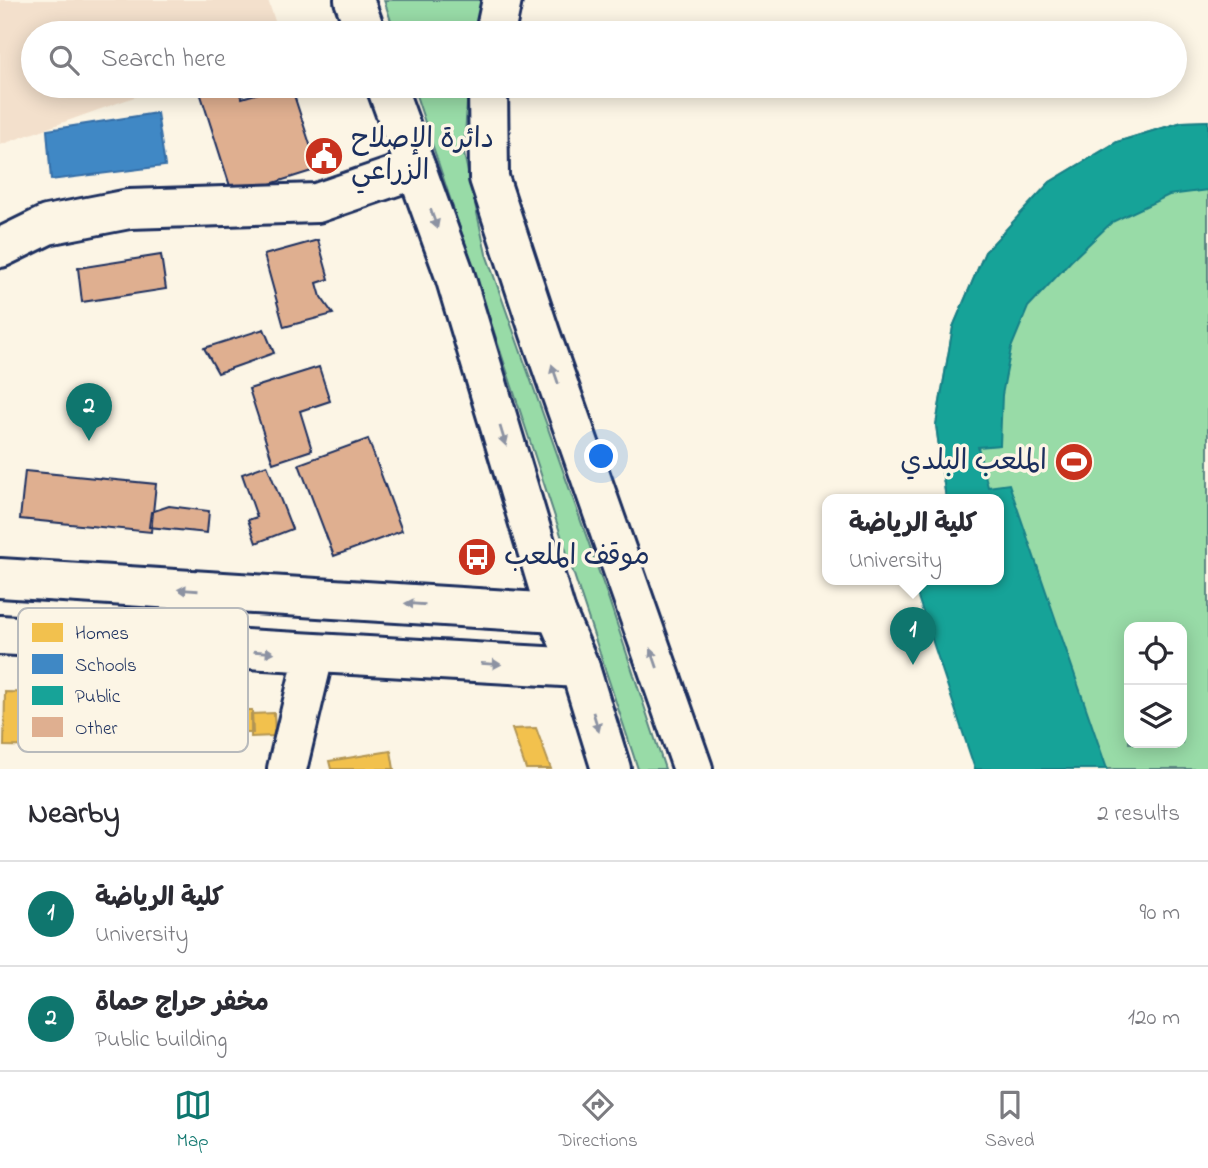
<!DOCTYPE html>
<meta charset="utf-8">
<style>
:root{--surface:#fff;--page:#f2f2f3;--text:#2b2b33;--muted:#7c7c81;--line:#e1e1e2;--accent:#0f766e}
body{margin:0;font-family:"Indie Flower","Playpen Sans Arabic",sans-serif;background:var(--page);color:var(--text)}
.controls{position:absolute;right:21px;bottom:21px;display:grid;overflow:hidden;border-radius:14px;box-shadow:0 4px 18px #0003}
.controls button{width:63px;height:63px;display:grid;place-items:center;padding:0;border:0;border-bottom:2px solid var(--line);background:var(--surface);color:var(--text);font:35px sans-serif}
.you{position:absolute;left:602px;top:457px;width:24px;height:24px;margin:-18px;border:5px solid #fff;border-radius:50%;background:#1a73e8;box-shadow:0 0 0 10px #1a73e833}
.badge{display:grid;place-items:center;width:46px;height:46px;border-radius:50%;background:var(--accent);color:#fff;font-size:23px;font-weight:700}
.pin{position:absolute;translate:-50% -58px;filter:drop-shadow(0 2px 4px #0008)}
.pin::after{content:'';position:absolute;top:37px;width:24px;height:21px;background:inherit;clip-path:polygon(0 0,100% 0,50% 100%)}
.popup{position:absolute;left:822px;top:494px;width:182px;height:91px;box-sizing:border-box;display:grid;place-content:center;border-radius:14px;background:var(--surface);filter:drop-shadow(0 2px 5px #0005);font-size:23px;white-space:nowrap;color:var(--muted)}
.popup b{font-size:26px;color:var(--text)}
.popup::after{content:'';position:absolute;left:50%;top:100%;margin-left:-14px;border:14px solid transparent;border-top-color:var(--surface)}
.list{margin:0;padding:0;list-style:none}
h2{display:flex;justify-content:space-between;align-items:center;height:91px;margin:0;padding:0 28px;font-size:30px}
h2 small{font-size:23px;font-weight:400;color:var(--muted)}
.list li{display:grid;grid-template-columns:46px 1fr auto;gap:21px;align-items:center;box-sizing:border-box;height:105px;padding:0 28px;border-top:2px solid var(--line)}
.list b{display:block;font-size:26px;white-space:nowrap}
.list p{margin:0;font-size:23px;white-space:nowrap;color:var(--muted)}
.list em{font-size:23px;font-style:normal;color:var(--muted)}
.icon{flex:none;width:38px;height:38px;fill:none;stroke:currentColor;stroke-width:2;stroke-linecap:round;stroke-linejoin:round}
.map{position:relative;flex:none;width:1208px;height:769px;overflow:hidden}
.search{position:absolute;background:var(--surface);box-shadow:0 4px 18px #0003;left:21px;right:21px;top:21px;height:77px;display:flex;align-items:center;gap:18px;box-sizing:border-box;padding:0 24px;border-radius:38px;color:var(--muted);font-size:26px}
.sheet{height:301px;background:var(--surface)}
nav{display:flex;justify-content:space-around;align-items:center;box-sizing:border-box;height:98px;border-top:2px solid var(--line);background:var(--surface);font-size:19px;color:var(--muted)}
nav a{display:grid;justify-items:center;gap:4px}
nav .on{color:var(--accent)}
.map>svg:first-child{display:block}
</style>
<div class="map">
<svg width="1208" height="769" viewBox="0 0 1208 769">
<rect width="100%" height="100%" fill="#fcf5e5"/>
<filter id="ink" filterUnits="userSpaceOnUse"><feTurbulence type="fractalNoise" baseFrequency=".0143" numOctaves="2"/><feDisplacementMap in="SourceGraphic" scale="14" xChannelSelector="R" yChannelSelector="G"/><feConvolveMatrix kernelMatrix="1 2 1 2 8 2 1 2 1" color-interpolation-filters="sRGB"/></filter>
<g filter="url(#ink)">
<path fill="#f3e0cc" d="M 0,0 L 268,0 L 279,33 L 33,33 L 33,86 L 165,86 L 0,145 Z"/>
<path fill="#98dba7" stroke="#5a8582" stroke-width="2" fill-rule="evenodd" d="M 384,0 L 481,0 L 476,33 L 395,33 Z
M 413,86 L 468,86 L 464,154 L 486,254 L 609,600 L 665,769 L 638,769 Z
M 1208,121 L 1208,769 L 975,769 L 999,579 L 999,499 L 946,499 L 936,425 L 953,327 L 985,252 L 1050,182 L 1117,142 L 1182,122 ZM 1129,627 L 1182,627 L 1182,743 L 1129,743 Z"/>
<path fill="#f2c14e" stroke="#b29553" stroke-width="2" d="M 5,692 L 49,693 L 48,747 L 4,746 Z
M 228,710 L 252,710 L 253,733 L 229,733 Z
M 274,713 L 275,736 L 251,737 L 251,714 Z
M 536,728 L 551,769 L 526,769 L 512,729 Z
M 391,751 L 394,769 L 331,769 L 329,761 Z"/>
<path fill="#3f88c5" stroke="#346da6" stroke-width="2" d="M 157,113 L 165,166 L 51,180 L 47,130 Z"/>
<path fill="#17a398" stroke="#188087" stroke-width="2" d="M 1208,121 L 1208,190 L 1169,195 L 1112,222 L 1071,261 L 1028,307 L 1011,348 L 1002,395 L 1000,445 L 978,447 L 988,487 L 1009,484 L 1107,769 L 975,769 L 912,579 L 999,579 L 999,499 L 946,499 L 936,425 L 953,327 L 985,252 L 1050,182 L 1117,142 L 1182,122 Z"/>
<path fill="#dfaf90" stroke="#1b2f5e" stroke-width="2" d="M 210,86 L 238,86 L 242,98 L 283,86 L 291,86 L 318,169 L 235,195 L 230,186 L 199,89 Z
M 318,240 L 329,279 L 317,283 L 321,297 L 333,314 L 284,327 L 264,255 Z
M 161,255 L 166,289 L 82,302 L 78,268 Z
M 264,329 L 274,353 L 218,373 L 204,348 Z
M 319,367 L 330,401 L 300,411 L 312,450 L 273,463 L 249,389 Z
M 368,439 L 402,531 L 334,556 L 299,464 Z
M 267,465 L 292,529 L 256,543 L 248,520 L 257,517 L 242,474 Z
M 25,471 L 156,484 L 151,532 L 20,519 Z
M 169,506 L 209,511 L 207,533 L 149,527 L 151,512 Z"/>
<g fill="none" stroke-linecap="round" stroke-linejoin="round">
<g stroke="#1b2f5e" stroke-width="44">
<path id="minor" d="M 0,248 L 47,225 L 129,209 L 317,203 L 416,169
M 0,578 L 556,613
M 0,635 L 580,668
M 287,769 L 314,655"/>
</g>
<g stroke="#1b2f5e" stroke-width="44">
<path id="major" d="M 354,0 L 366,33
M 495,33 L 502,0
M 386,86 L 454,273 L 556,613 L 580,668 L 611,769
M 488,86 L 489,178 L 540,333 L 693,769"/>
</g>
<use href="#minor" stroke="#fcf5e5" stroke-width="38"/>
<use href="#major" stroke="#fcf5e5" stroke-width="38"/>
</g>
<defs><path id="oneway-solid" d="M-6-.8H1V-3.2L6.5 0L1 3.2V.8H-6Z" transform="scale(1.75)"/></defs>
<g fill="#8c92a2">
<use href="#oneway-solid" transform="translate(434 219) rotate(70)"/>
<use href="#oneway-solid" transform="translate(555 374) rotate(-109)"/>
<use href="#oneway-solid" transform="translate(503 436) rotate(73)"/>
<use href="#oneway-solid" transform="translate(188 590) rotate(-176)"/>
<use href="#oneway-solid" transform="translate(415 604) rotate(-176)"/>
<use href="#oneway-solid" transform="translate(264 652) rotate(4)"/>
<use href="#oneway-solid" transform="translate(654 658) rotate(-109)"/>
<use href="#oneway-solid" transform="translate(491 664) rotate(3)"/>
<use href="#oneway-solid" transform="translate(596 722) rotate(73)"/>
</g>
</g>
<defs>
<g id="civic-disc" transform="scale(2.0125)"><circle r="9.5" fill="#c8321e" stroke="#fcf5e5"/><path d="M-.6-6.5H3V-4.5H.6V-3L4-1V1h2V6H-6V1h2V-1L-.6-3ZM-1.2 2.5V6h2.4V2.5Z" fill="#fff"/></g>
<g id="stadium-disc" transform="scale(2.0125)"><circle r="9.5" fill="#c8321e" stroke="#fcf5e5"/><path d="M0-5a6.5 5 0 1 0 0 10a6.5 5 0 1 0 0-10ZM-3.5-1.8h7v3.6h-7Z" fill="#fff"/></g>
<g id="bus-disc" transform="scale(2.0125)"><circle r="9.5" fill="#c8321e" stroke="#fcf5e5"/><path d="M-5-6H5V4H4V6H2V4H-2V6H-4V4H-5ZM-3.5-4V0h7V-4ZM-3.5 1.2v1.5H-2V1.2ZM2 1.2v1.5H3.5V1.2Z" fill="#fff"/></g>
</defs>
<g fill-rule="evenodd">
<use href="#civic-disc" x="324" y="156"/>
<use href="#stadium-disc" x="1074" y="462"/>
<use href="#bus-disc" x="477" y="557"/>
</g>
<g text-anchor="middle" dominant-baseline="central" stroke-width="7" stroke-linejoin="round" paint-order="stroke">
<g font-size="28" fill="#1b2f5e" stroke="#fcf5e5" text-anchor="start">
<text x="351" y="140">دائرة الإصلاح<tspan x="351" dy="32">الزراعي</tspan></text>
<text x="1047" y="462" text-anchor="end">الملعب البلدي</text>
<text x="504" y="557">موقف الملعب</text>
</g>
</g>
<rect x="18" y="608" width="230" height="144" rx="10" fill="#fcf5e5" stroke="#b8babc" stroke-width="2"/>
<rect x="32" y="623" width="31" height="19" fill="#f2c14e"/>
<rect x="32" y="654" width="31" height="20" fill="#3f88c5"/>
<rect x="32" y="686" width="31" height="19" fill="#17a398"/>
<rect x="32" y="717" width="31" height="20" fill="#dfaf90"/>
<g font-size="19" fill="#1b2f5e">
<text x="75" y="639">Homes</text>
<text x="75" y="671">Schools</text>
<text x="75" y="702">Public</text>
<text x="75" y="734">Other</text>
</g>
</svg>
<div class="controls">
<button><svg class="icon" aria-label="locate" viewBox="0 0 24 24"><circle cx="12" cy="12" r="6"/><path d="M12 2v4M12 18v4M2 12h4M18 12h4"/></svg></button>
<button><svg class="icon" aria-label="layers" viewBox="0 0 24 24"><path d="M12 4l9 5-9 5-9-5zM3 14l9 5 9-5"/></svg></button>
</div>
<div class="you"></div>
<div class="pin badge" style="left:913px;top:665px">1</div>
<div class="popup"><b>كلية الرياضة</b>University</div>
<div class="pin badge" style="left:89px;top:441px">2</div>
<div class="search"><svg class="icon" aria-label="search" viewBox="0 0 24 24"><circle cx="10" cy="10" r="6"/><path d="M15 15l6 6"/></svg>Search here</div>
</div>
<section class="sheet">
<h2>Nearby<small>2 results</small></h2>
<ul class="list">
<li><span class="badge">1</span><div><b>كلية الرياضة</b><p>University</p></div><em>90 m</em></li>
<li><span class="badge">2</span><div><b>مخفر حراج حماة</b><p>Public building</p></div><em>120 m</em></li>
</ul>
</section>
<nav>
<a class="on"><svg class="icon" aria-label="map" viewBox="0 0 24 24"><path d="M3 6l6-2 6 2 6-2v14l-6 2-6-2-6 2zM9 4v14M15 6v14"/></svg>Map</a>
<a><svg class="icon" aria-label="directions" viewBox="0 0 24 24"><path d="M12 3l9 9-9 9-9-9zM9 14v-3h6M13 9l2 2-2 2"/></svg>Directions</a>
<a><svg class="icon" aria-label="saved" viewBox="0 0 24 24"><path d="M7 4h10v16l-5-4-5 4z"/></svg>Saved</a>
</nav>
